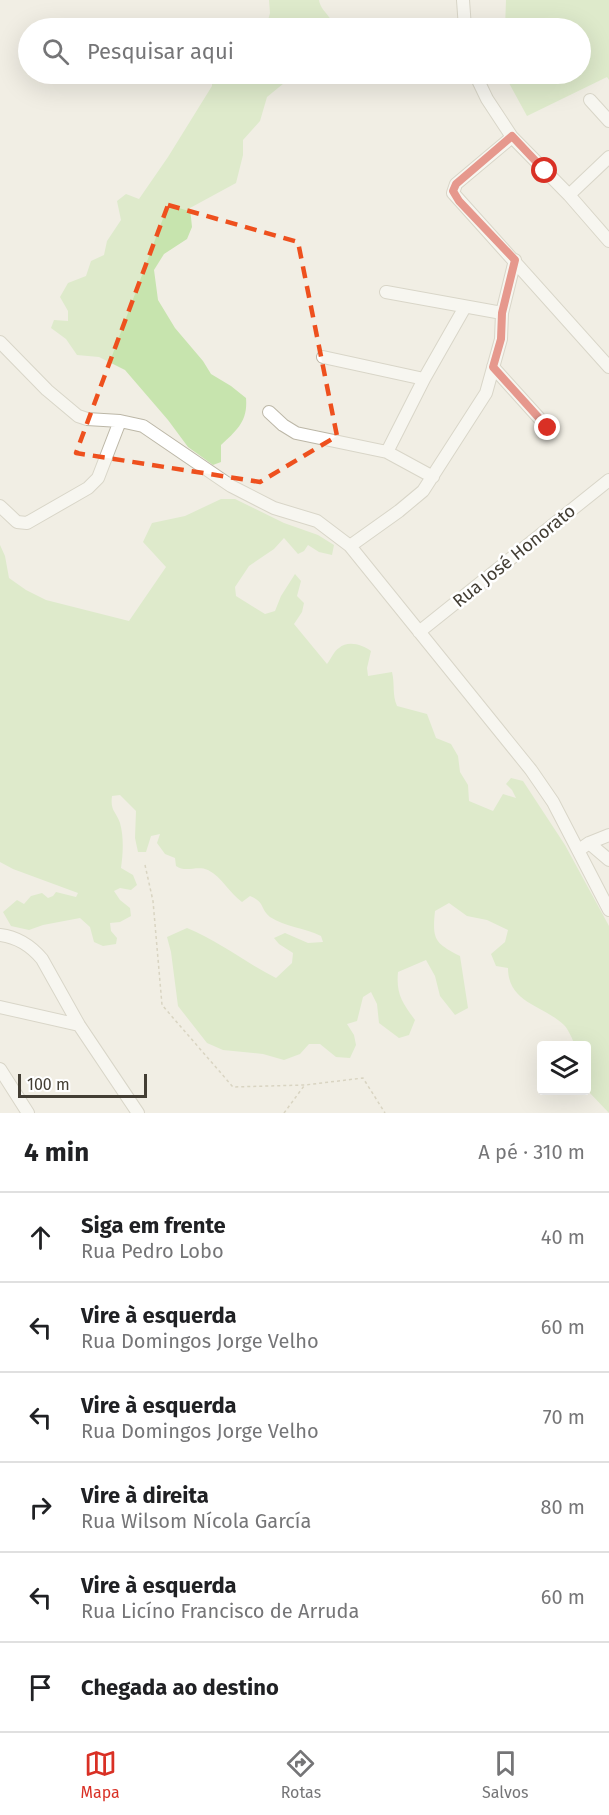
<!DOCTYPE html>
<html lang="pt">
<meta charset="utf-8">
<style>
:root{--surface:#fff;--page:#f6f6f6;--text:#202124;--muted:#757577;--line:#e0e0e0;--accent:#d93025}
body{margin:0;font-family:"Fira Sans",sans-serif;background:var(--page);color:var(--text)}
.controls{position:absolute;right:18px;bottom:18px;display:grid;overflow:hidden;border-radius:6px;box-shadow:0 6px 24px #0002}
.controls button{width:54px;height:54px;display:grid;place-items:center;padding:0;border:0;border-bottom:2px solid var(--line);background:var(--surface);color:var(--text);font:30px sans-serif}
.scale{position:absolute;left:18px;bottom:15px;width:129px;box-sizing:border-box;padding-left:6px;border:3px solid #433e34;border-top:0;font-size:16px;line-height:21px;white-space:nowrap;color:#433e34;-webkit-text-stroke:4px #fff;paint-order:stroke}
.stop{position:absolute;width:18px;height:18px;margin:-14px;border:4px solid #d93025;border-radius:50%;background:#fff}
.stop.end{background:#d93025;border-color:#fff;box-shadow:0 2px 6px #0008}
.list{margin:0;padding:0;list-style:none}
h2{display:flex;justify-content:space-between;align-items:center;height:78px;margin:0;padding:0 24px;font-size:26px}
h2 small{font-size:20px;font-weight:400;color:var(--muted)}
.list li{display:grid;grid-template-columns:39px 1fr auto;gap:18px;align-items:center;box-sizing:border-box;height:90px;padding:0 24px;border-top:2px solid var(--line)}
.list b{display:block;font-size:22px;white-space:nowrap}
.list p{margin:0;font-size:20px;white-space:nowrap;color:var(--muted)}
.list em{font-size:20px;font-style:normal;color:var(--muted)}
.icon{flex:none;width:33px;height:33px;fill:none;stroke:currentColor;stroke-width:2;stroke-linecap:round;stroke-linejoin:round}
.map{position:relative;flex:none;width:609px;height:1113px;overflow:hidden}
.search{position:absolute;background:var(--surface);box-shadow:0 6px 24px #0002;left:18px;right:18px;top:18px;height:66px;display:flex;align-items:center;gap:15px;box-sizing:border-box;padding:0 21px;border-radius:33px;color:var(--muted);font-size:22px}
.sheet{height:618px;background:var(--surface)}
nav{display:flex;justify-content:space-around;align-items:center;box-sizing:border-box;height:84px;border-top:2px solid var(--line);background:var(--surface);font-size:16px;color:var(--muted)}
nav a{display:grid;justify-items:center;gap:3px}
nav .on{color:var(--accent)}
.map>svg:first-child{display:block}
</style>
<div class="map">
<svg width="609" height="1113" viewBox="0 0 609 1113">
<rect width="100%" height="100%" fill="#f1eee4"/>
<path fill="#c7e4ae" d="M 269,0 L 319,0 C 321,12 331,14 334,28 L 311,28 L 300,25 L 296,28 L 266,28 L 270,13 Z
M 506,0 L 609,0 L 609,80 L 607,77 L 527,116 L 504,74 L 580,74 L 580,28 L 505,28 Z
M 212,74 L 291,74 L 289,79 L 267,97 L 260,121 L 243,140 L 243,155 L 236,183 L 190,208 L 192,227 L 187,239 L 164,254 L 154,270 L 158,300 L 175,328 L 203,361 L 211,374 L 231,386 L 246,398 C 248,421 237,430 221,445 L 221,462 L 213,465 L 188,447 L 168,420 L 125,370 L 99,357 L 77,355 L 66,339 L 51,328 L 54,320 L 68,321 L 68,311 L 60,297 L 68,283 L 86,276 L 91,261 L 104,255 L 107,241 L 121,220 L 117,201 L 126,194 L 139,199 L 168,157 L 212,86 Z
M 221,499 L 235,499 L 284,523 L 318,535 L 334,545 L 332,555 L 319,552 L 308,545 L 304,551 L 298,554 L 284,538 L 274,549 L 249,566 L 235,587 L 236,596 L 265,614 L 275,611 L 281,596 L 295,574 L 301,581 L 297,596 L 304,603 L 302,612 L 294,624 L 327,664 C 331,659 334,651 339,648 C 348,640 363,645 371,651 L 367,668 L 368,676 L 392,672 C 395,684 392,695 397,706 L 427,714 L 436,738 L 451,744 L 458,756 L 460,772 L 468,785 L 469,801 L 493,811 L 503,794 L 516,798 L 512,790 L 506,784 L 511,778 L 523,781 L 565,845 L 609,926 L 609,1113 L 587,1090 L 586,1046 L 575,1045 C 572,1039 569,1030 564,1025 C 543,1005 508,1003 508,968 L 496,966 L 491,954 L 505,942 L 508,930 L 487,920 L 467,916 L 449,903 L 435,911 C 432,940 435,943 460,956 L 468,1008 L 455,1015 L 440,996 L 435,976 L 426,960 L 398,972 C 396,994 402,1002 415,1020 L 409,1035 L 399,1038 L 379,1023 L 377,1004 L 371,992 L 363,997 L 357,1021 L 347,1024 L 354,1035 L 356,1045 L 350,1058 L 336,1057 L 320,1044 L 309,1044 L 300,1054 L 284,1060 L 263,1054 L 223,1050 L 207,1043 L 178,1006 L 171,952 L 167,937 L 187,928 C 219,941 246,963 276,978 L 292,963 L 293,953 L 279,944 L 274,938 L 285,933 L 308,943 L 323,942 L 321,936 C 305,928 285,927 270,917 C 260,909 265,902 250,896 L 242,902 C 229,893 223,878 208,870 C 197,865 186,873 176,866 L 175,858 L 165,854 L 157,843 L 160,834 L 151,836 L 146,852 L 138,852 L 135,838 L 136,811 L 120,795 L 112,796 C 110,811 116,811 120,823 C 124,837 123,854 121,868 L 133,875 L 137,885 L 131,890 L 120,888 L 114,891 L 120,900 L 130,908 L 131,916 L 120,922 L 110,923 L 111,931 L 117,938 L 116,944 L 103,946 L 94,942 L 90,927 L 80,918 L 43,925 L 29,930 L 11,926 L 3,912 L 17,900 L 24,904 L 31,896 L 42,893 L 48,898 L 53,896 L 56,892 L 76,897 L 78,893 L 13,869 L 0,862 L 0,545 L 5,556 L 9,578 L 26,590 L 46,600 L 129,621 L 166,567 L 143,542 L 152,523 L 185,516 Z"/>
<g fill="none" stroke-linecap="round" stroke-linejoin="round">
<g stroke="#bcb7a7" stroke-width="14">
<path id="minor" d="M 463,0 L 465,28
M 475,74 L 487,99 L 512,137 L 569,195 L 609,241
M 590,100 L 609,121
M 512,137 L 456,184 L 453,193 L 609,367
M 569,195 L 609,157
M 386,292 L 502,313
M 0,342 L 47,390 L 78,416 L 87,419 L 120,421 L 143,426 L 231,486 L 274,508 L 317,521 L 350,546 L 531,770 L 553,802 L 609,910
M 323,357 L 424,379
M 493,367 L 548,428
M 269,412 L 283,425 L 296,433 L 387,452 L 433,477
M 387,452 L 424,379 L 465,307
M 0,506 L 17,522 L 27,523 L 88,488 L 98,478 L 120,421
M 350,546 L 399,511 L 423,491 L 486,393 L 501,339 L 502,313 L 515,260
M 419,632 L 609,480
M 589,843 L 609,860
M 579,850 L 589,843 L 609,835
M 0,935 C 17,937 31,946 42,959 L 79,1025 L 138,1113
M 0,1007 L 79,1025
M 0,1069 L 28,1113"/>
</g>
<path stroke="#bdb499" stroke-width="1.5" stroke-dasharray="3 3" stroke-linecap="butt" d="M 145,865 L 153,901 L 162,1005 L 233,1087 L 305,1085 L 363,1078 L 385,1113
M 284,1113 L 304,1086"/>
<use href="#minor" stroke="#fff" stroke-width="12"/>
</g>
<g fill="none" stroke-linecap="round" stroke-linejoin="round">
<path stroke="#d93025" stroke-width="8" d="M 545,171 L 512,136 L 456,184 L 453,191 L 459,201 L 515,260 L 502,313 L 501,339 L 493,367 L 548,428"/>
</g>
<path d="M0 0H609V1113H0ZM 168,205 L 298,242 L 337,436 L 260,482 L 76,453 Z" fill="#f1eee4" fill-opacity=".55" fill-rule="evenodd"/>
<path fill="none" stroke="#ee501e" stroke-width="4.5" stroke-dasharray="12 8" stroke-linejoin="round" d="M 168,205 L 298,242 L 337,436 L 260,482 L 76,453 Z"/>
<g text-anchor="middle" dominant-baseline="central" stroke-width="5" stroke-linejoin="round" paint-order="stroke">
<g font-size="18" fill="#433e34" stroke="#fff">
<text transform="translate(514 556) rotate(-39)">Rua José Honorato</text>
</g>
</g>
</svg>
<div class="controls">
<button><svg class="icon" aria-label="layers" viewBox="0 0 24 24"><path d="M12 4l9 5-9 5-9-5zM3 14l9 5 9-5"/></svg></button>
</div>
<div class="scale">100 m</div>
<div class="stop" style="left:545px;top:171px"></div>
<div class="stop end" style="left:548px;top:428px"></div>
<div class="search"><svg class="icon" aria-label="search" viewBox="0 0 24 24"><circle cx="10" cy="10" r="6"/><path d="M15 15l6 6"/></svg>Pesquisar aqui</div>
</div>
<section class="sheet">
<h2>4 min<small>A pé · 310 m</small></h2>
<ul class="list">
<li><svg class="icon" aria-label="ahead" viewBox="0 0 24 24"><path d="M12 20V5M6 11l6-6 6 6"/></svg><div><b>Siga em frente</b><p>Rua Pedro Lobo</p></div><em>40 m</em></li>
<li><svg class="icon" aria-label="left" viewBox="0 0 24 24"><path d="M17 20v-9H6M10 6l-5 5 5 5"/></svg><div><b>Vire à esquerda</b><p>Rua Domingos Jorge Velho</p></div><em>60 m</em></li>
<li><svg class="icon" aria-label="left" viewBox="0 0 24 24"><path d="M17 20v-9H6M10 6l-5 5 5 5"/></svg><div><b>Vire à esquerda</b><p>Rua Domingos Jorge Velho</p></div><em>70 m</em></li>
<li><svg class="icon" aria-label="right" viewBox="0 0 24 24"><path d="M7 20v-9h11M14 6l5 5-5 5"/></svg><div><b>Vire à direita</b><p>Rua Wilsom Nícola García</p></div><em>80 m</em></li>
<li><svg class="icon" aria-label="left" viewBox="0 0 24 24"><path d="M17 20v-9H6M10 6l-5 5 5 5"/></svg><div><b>Vire à esquerda</b><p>Rua Licíno Francisco de Arruda</p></div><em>60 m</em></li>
<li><svg class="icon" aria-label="arrive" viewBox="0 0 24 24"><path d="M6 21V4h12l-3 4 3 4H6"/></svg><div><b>Chegada ao destino</b></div></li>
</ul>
</section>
<nav>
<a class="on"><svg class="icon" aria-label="map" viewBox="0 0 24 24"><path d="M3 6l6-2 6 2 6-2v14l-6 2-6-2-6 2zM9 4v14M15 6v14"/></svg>Mapa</a>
<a><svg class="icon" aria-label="directions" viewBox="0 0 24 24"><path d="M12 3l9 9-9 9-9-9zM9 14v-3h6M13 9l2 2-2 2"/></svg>Rotas</a>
<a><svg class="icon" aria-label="saved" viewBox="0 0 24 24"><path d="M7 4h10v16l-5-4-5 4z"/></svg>Salvos</a>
</nav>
